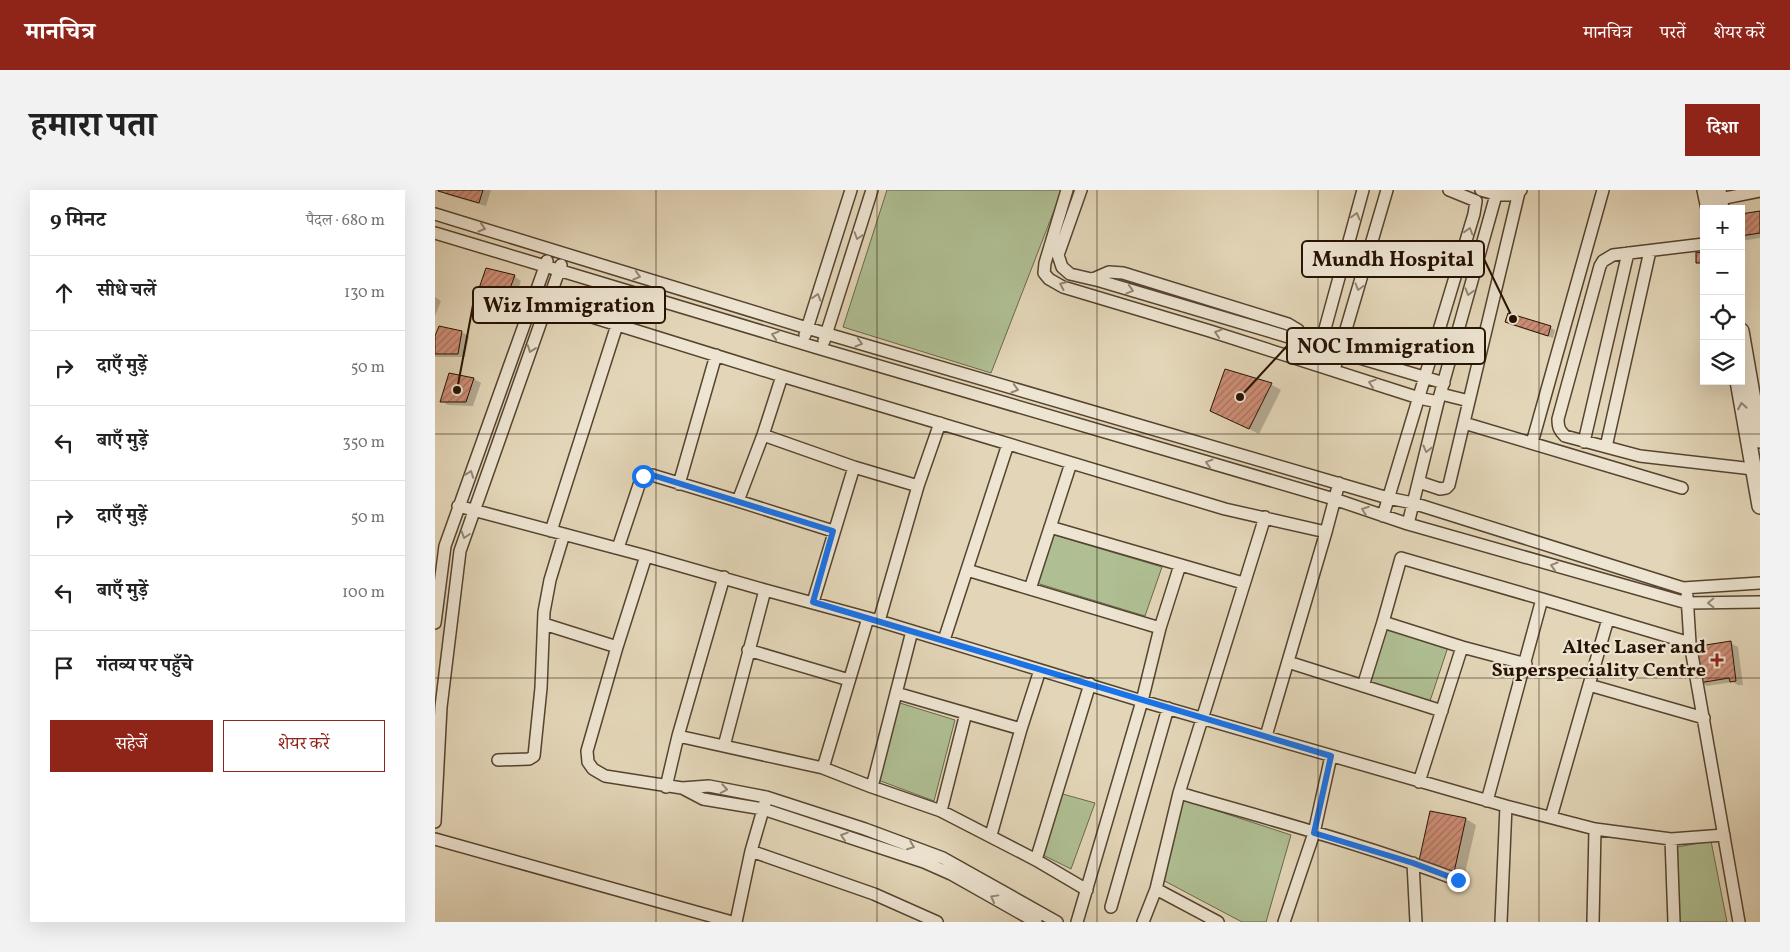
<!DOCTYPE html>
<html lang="hi">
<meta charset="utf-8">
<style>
:root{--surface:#fff;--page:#f2f2f2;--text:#222;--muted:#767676;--line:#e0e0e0;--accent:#8f2418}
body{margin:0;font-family:Vollkorn,"Noto Serif Devanagari",serif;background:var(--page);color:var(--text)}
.controls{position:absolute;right:15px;top:15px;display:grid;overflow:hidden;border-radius:0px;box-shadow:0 5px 20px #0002}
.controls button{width:45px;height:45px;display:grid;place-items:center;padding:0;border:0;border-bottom:1px solid var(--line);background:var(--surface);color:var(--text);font:25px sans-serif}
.stop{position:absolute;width:15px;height:15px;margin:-11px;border:4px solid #1a73e8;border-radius:50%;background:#fff}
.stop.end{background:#1a73e8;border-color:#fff;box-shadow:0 1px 5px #0008}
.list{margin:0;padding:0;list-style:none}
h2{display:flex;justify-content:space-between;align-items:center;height:65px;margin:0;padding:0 20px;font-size:21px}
h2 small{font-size:16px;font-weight:400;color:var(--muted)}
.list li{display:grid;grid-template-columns:32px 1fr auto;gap:15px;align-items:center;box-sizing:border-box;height:75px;padding:0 20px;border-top:1px solid var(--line)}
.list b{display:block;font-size:19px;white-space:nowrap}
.list em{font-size:16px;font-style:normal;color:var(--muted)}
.actions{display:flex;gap:10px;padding:15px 20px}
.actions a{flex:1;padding:11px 0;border:1px solid var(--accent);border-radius:0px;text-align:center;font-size:18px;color:var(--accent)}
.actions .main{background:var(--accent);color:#fff}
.icon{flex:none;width:28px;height:28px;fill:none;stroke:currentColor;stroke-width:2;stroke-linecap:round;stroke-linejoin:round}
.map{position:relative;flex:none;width:1325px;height:732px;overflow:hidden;border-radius:0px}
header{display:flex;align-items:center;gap:30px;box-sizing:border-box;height:70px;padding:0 25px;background:var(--accent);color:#fff}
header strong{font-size:24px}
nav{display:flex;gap:28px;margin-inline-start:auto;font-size:18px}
.intro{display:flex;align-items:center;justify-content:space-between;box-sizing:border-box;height:120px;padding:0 30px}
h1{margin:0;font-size:35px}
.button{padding:12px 22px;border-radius:0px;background:var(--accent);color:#fff;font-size:18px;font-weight:700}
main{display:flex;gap:30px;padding:0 30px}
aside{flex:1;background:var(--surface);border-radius:0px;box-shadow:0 5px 20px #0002}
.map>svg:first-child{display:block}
</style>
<header>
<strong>मानचित्र</strong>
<nav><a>मानचित्र</a><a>परतें</a><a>शेयर करें</a></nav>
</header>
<div class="intro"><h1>हमारा पता</h1><a class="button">दिशा</a></div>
<main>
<aside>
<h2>9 मिनट<small>पैदल · 680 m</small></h2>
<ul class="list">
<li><svg class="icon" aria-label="ahead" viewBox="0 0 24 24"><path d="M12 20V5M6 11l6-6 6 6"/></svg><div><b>सीधे चलें</b></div><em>130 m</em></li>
<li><svg class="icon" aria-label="right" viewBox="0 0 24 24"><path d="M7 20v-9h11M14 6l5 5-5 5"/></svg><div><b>दाएँ मुड़ें</b></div><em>50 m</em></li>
<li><svg class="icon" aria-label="left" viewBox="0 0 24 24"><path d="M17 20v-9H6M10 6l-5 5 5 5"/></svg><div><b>बाएँ मुड़ें</b></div><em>350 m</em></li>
<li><svg class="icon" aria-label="right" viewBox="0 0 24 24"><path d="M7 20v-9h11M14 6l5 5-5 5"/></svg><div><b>दाएँ मुड़ें</b></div><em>50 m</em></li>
<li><svg class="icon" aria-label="left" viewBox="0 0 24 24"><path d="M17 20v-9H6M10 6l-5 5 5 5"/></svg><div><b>बाएँ मुड़ें</b></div><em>100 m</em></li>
<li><svg class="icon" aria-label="arrive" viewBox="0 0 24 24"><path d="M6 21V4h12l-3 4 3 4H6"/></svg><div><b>गंतव्य पर पहुँचे</b></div></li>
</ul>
<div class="actions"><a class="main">सहेजें</a><a>शेयर करें</a></div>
</aside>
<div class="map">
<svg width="1325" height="732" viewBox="0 0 1325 732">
<defs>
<pattern id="building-hatch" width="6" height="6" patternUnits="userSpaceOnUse" patternTransform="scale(1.25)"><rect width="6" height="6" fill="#ce8e77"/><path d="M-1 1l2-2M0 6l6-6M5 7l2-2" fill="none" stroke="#a7735f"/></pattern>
</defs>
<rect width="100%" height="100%" fill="#e3d6b8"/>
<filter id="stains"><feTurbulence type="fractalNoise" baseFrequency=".004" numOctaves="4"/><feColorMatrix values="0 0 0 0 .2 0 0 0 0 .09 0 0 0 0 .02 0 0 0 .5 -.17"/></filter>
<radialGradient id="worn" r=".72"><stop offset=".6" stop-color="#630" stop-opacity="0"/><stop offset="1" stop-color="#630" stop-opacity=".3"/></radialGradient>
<path fill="#afbf93" stroke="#6a694b" d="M 452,0 L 627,0 L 556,183 L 408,137 Z
M 616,344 L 727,377 L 710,426 L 598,392 Z
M 947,436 L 1013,457 L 995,511 L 930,491 Z
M 465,513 L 520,530 L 499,611 L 443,590 Z
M 624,603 L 660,613 L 636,679 L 604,663 Z
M 746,609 L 856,645 L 831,732 L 807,732 L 724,688 Z
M 1276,651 L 1292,732 L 1241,732 L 1242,657 Z"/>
<path fill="#0003" d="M 5,0 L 56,0 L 51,16 L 12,5 Z
M 1325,22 L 1325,48 L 1306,51 L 1306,25 Z
M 79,86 L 86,91 L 75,121 L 49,114 L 41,110 Z
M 0,107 L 6,111 L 0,126 Z
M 1074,124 L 1116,138 L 1120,140 L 1118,148 L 1076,135 L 1071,132 Z
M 26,142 L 34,146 L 30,167 L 0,167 L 0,149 Z
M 791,180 L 837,195 L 846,200 L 824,244 L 777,221 Z
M 15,184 L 39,189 L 46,193 L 38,216 L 13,215 L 6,211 Z
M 1295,453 L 1303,457 L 1308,495 L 1303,495 L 1298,492 L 1272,496 L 1265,492 Z
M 1031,629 L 1041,635 L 1028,692 L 994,685 Z"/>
<path fill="url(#building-hatch)" stroke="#261303" d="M 3,0 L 48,0 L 44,13 L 3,1 Z
M 1325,21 L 1325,43 L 1306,46 L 1306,24 Z
M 1261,62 L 1269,63 L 1269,73 L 1261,73 Z
M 51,78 L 80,85 L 68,117 L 40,110 Z
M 1073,123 L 1116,136 L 1113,146 L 1070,132 Z
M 4,136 L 27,141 L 23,164 L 0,164 L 0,146 Z
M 790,179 L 837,193 L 814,239 L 775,221 Z
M 14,183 L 39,188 L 31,212 L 5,212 Z
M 1296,451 L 1301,491 L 1295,492 L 1294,488 L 1264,493 L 1258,457 Z
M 995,621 L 1031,628 L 1018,687 L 982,680 Z"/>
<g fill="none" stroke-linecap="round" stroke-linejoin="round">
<g stroke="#554430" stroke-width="14">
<path id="minor" d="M 632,0 L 610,73 L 609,83 L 614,89 L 628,97 L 775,141 L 984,208 L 1003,212
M 646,0 L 623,65 L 627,77 L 635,84 L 665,91 L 1009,193
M 1046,0 C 1059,4 1072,8 1084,2 L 1086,0
M 1285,9 L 1325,1
M 0,24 L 372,138 L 953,308 L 978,313 L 1248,398 L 1325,393
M 0,43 L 386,159 L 899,309 L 973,334 L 1252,413 L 1325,412
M 1269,54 L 1178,65 L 1168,71 L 1165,76 L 1123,229 C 1123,237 1124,240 1130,246 L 1205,266 L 1318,279
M 658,89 L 674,82 L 688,83 L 853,134 L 863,140 L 868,151
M 112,113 L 347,186 L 790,319 L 891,342
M 370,145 L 416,0
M 389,151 L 437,0
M 879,174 L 885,157 L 928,0
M 899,180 L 952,0
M 347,186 L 328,245 L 303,311 L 398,341
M 1006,204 L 1034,211
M 1029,233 L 1247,298
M 328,245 L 419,277
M 1149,252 L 1193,63
M 1097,253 L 1168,0
M 1171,257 L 1215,61
M 984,292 L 1005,299 L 1011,298 L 1014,295 L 1084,2
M 244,294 L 281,165
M 23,316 L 211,366 L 330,400 L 444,431 L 707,511 L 1071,616 L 1066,732
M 948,326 L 1039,24 L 1041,11 L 1014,0
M 973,334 L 1003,212 L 1061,5
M 615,337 L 808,393
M 116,341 L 182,135
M 183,358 L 206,289 L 211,285 L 217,285 L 303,311
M 211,366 L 182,457 L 152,561 L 153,572 L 158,579 L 170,586 L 247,598 L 274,596 L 331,607 L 430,639 L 508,668 L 622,732
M 532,380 L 725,438
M 595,399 L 636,273
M 1252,406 L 1255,453 L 1304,732
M 378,412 L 419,277 L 483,296
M 444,431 L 483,296 L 505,233
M 0,433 L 10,356 L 112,71
M 109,434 L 182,457
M 509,450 L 573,254
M 313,460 L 414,490
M 853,472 L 1007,521
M 1091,474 L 1027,457 L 948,432 L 966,368 L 1107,409
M 1154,495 L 1269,528
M 928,496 L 948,432
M 461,503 L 586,539
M 243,546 L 388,578 L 437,597 L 506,621 L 601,670 L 652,700
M 831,546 L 891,342 L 904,293
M 289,556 L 330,400
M 63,570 L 94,569 L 99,566 L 106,498 L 109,422 L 115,390 L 129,344
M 388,578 L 433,428
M 984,592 L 1027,457
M 231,597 L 243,546 L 289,387
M 437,597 L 477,441
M 249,599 L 268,609 L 328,619 L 489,672 L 516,684 L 601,732
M 744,603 C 837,630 932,655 1023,690
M 1052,611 L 1107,409 L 1255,453
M 1071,616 L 1160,639 L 1158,732
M 506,621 L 531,523
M 1116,627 L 1173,429
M 0,632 L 6,517 L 25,361 L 126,75
M 1160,639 L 1236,649 L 1289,645
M 556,645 L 586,539 L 605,480
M 0,649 L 297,732
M 1236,649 L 1239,732
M 316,661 L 439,704 L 502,732
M 601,670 L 655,494
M 978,673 L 981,732
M 721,699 L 783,732
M 676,717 L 733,518
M 301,732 L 316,661 L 330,613
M 642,732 L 707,511 L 725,438 L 745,375
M 708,732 L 721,699 L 744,603 L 830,327
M 849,732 L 879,643 L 896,566"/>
</g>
<g stroke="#554430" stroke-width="18">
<path id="tertiary" d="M 1270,0 L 1274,19
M 1283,0 L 1286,19
M 1306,141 L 1325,250
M 1303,191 L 1325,316"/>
</g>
<use href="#minor" stroke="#ede4d1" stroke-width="11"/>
<use href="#tertiary" stroke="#ede4d1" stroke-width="15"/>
</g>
<defs><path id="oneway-chevron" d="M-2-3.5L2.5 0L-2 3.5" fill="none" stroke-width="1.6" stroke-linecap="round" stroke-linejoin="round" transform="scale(1.25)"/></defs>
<g stroke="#938674">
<use href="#oneway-chevron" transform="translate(921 26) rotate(-75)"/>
<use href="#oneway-chevron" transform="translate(47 38) rotate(17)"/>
<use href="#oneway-chevron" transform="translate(1034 41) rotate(-73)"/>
<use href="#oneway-chevron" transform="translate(423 46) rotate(108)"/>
<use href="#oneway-chevron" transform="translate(202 86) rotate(17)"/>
<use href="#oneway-chevron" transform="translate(628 95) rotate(-156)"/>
<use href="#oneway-chevron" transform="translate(924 97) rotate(106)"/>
<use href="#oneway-chevron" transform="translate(695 100) rotate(17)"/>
<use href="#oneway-chevron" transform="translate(1034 102) rotate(106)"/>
<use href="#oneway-chevron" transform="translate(382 107) rotate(-73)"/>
<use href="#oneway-chevron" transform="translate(783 143) rotate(-162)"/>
<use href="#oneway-chevron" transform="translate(340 145) rotate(-163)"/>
<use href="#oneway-chevron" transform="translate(424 153) rotate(16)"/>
<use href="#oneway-chevron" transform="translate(96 159) rotate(110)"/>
<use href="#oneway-chevron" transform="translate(937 193) rotate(-162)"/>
<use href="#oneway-chevron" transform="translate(580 199) rotate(16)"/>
<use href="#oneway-chevron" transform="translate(1307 216) rotate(-100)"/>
<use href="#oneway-chevron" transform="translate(992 259) rotate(104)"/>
<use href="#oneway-chevron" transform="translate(774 273) rotate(-164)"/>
<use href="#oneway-chevron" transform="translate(35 284) rotate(-70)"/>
<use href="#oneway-chevron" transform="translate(930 320) rotate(-160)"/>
<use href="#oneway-chevron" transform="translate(30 345) rotate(108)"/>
<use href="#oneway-chevron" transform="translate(1119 376) rotate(-164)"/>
<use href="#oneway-chevron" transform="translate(1276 413) rotate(179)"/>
<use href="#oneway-chevron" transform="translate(289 599) rotate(10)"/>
<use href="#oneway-chevron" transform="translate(409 646) rotate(-162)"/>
<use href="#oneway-chevron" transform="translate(476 656) rotate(21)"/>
<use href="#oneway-chevron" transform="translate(559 708) rotate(-151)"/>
</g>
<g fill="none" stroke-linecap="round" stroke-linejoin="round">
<path stroke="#1a73e8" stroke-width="6" d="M 208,286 L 217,285 L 398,341 L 378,412 L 896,566 L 879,643 L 978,673 L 1023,690"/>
</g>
<path fill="none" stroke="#261303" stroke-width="1" stroke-opacity="0.55" d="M 221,0 L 221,732M 442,0 L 442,732M 662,0 L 662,732M 883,0 L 883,732M 1104,0 L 1104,732M 0,244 L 1325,244M 0,488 L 1325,488"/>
<path fill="#8f2418" stroke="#ede4d1" stroke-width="2" d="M1279.5 462.5h5v5h5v5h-5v5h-5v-5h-5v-5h5z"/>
<g text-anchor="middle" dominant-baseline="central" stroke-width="4.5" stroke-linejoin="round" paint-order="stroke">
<g font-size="20" font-weight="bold" fill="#261303" stroke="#ede4d1" text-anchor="end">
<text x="1271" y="458">Altec Laser and<tspan x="1271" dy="23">Superspeciality Centre</tspan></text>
</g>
</g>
<path fill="none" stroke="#261303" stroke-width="2" d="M1078 129L1049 69M22 200L38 115M805 207L852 156"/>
<g fill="#261303" stroke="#ede4d1" stroke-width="2">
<circle cx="1078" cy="129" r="5"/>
<circle cx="22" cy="200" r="5"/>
<circle cx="805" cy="207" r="5"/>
</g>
<g fill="#ede4d1" stroke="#261303" stroke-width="2">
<rect x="867" y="51" width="182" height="36" rx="5"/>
<rect x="38" y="97" width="192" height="36" rx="5"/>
<rect x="852" y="138" width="198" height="36" rx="5"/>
</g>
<g font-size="21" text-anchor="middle" font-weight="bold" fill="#261303">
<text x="958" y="76">Mundh Hospital</text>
<text x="134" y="122">Wiz Immigration</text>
<text x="951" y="163">NOC Immigration</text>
</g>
<rect width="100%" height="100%" filter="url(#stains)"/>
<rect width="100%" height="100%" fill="url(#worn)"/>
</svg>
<div class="controls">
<button>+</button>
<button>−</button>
<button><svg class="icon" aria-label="locate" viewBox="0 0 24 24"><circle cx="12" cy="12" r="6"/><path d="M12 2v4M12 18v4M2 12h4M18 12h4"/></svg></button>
<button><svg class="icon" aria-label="layers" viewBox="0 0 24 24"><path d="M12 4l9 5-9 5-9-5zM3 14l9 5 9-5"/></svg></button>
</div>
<div class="stop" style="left:208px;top:286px"></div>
<div class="stop end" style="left:1023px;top:690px"></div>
</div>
</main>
